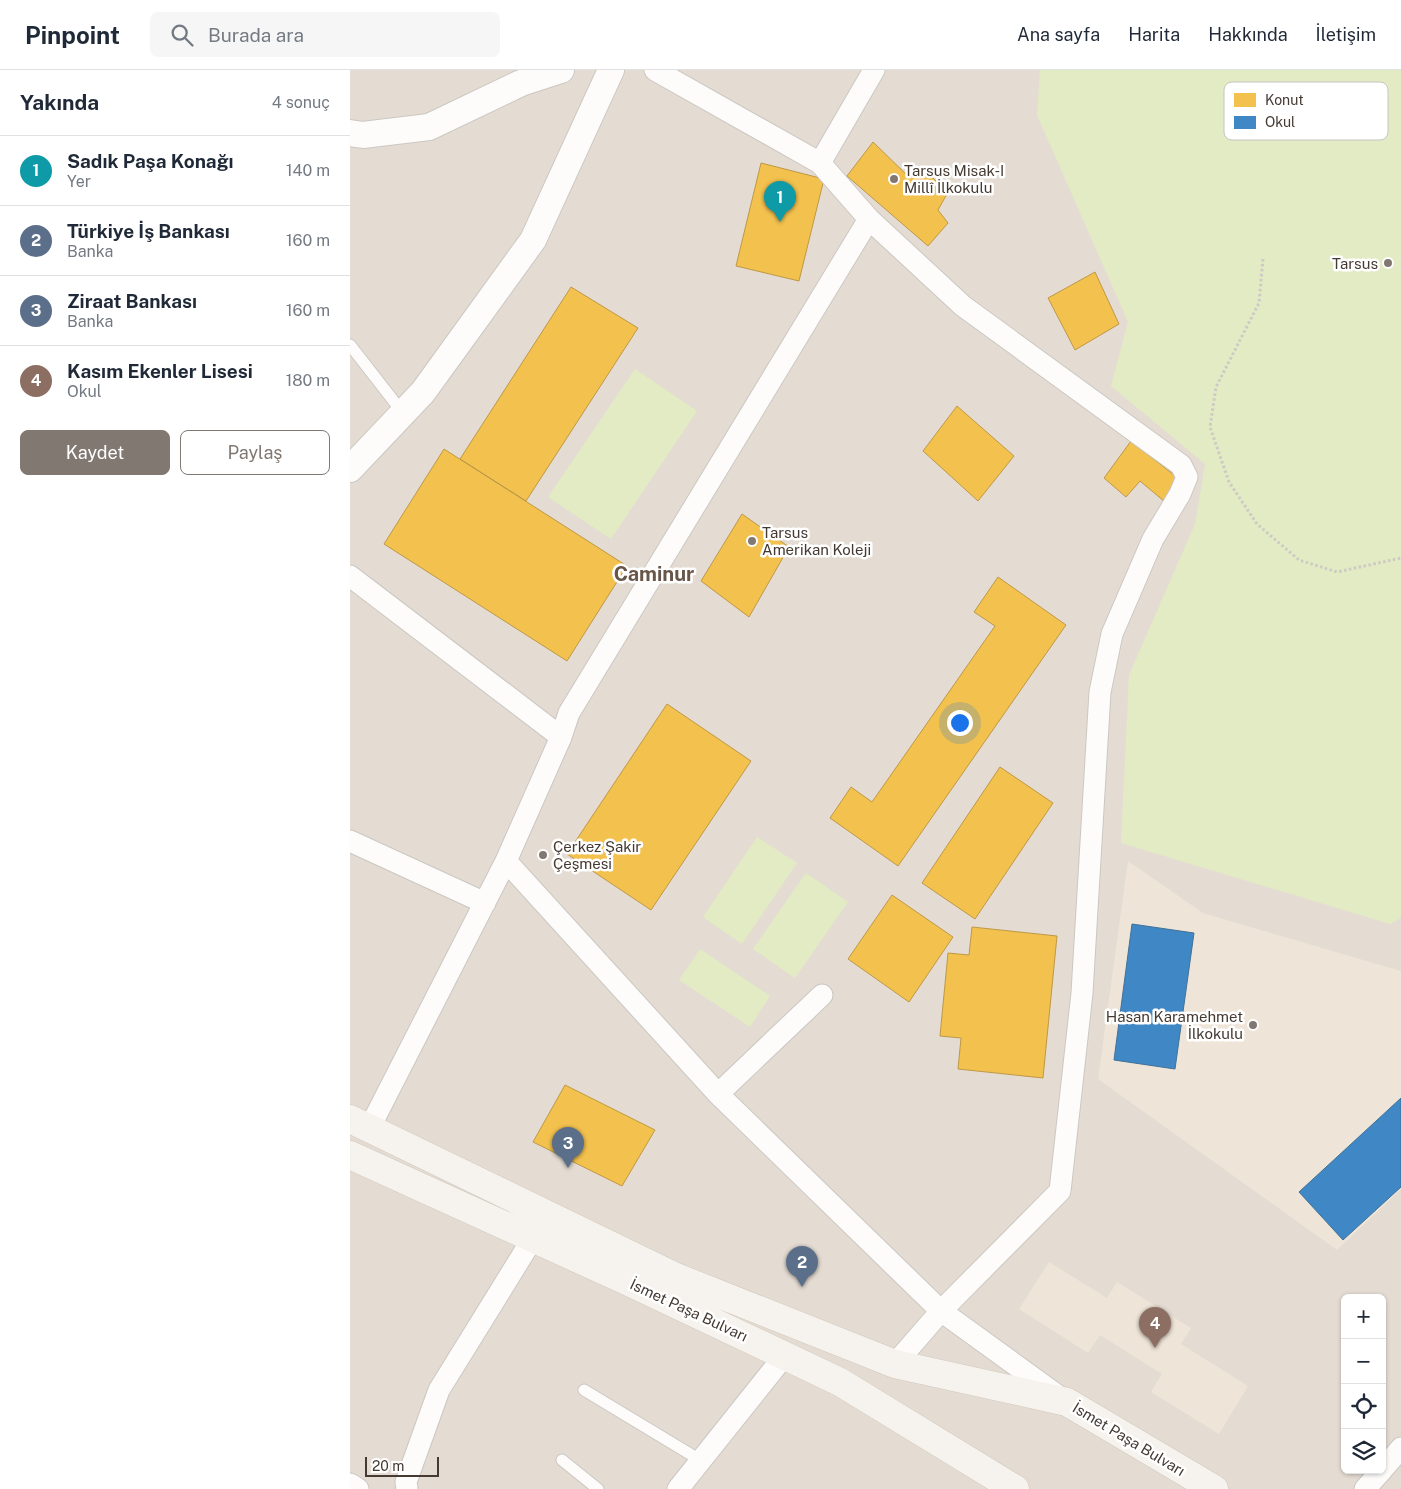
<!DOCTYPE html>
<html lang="tr">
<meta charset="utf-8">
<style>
:root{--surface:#fff;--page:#f6f6f7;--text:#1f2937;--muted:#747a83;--line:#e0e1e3;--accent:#807871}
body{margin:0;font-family:"Public Sans",sans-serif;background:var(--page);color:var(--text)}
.controls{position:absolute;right:15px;bottom:15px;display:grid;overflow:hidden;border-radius:8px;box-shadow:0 1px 4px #0004}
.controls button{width:45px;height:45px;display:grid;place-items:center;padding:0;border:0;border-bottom:1px solid var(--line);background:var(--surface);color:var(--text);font:25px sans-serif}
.scale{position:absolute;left:15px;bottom:12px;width:74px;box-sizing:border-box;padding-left:5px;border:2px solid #453a32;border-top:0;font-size:14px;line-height:18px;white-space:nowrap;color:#453a32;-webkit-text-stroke:4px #fff;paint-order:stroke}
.you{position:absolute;left:609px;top:652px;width:18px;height:18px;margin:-12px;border:4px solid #fff;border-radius:50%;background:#1a73e8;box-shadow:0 0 0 8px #1a73e833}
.badge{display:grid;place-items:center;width:32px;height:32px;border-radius:50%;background:var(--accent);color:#fff;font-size:16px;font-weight:700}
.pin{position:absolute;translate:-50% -41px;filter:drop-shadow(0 1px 2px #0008)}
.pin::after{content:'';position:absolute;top:26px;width:18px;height:15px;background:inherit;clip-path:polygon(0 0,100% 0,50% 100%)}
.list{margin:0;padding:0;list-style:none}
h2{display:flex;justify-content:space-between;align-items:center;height:65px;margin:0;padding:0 20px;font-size:21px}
h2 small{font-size:16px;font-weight:400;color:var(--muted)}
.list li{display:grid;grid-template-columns:32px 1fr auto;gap:15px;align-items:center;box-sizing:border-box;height:70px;padding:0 20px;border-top:1px solid var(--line)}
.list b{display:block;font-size:19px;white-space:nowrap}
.list p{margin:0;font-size:16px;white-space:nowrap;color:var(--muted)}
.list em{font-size:16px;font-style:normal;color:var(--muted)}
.actions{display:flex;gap:10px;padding:15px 20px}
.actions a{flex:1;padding:11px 0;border:1px solid var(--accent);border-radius:8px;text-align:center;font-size:18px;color:var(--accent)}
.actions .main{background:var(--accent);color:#fff}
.icon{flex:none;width:28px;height:28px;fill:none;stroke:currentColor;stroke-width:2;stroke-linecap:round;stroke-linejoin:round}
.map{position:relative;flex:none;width:1051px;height:1419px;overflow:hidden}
header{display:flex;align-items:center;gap:30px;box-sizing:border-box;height:70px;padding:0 25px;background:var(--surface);border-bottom:1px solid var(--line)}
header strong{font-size:24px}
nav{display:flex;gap:28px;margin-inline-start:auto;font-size:18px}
.search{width:350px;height:45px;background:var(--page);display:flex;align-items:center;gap:12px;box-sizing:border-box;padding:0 18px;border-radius:8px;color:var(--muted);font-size:19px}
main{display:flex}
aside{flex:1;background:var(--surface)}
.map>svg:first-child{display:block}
</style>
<header>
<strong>Pinpoint</strong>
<div class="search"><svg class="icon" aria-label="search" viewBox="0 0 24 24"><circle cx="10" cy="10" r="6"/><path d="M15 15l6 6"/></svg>Burada ara</div>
<nav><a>Ana sayfa</a><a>Harita</a><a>Hakkında</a><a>İletişim</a></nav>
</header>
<main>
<aside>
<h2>Yakında<small>4 sonuç</small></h2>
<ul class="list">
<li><span class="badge" style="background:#0f9aa8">1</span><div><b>Sadık Paşa Konağı</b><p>Yer</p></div><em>140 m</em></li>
<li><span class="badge" style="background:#5c6f8a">2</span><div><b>Türkiye İş Bankası</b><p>Banka</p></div><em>160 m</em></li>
<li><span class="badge" style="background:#5c6f8a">3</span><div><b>Ziraat Bankası</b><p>Banka</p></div><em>160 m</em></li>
<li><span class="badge" style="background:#8d6e63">4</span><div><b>Kasım Ekenler Lisesi</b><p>Okul</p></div><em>180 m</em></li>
</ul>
<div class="actions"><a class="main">Kaydet</a><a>Paylaş</a></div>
</aside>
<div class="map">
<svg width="1051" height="1419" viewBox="0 0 1051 1419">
<rect width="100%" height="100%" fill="#efebe6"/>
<path fill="#e4dcd2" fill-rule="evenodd" d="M 0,0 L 1051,0 L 1051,1419 L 0,1419 ZM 995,1228 L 1032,1228 L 1032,1400 L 995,1400 Z"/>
<path fill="#eee4d7" d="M 778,791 L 853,843 L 1051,901 L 1051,1119 L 987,1180 L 748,1009 Z
M 699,1192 L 757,1228 L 767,1212 L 841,1258 L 831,1274 L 898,1316 L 869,1364 L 801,1322 L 812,1304 L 750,1265 L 738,1283 L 669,1239 Z"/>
<path fill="#e2ebc3" d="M 690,0 L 1051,0 L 1051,848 L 1040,854 L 771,773 L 779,605 L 845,454 L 855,394 L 761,316 L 778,252 L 687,45 Z
M 285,299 L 347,341 L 261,469 L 198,427 Z
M 407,767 L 447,793 L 392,874 L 353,847 Z
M 456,803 L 498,832 L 445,908 L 403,879 Z
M 350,879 L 420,926 L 400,957 L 329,910 Z"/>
<path fill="#f2c14e" stroke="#be9846" d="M 523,72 L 560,108 L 571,97 L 598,122 L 588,140 L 598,153 L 578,176 L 497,106 Z
M 411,93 L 474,109 L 449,211 L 386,196 Z
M 745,202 L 769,254 L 725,280 L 698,228 Z
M 221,217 L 288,258 L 176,431 L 110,389 Z
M 607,336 L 664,386 L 628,431 L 573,381 Z
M 781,371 L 829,409 L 815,432 L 790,411 L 776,427 L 754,408 Z
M 94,379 L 277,496 L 217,591 L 34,474 Z
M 392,444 L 439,477 L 399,547 L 351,511 Z
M 648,507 L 716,555 L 548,796 L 480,748 L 501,717 L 522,732 L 645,556 L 624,542 Z
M 317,634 L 401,691 L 301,840 L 217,784 Z
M 650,697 L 703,733 L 625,849 L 572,813 Z
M 542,825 L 603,867 L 559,932 L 498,889 Z
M 622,857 L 707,866 L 693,1008 L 608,999 L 611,968 L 590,966 L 598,883 L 619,885 Z
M 215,1015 L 305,1060 L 272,1116 L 183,1072 Z"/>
<path fill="#3f88c5" stroke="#417199" d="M 782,854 L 844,863 L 825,999 L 764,990 Z
M 1051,1028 L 1051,1117 L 993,1170 L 949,1122 Z"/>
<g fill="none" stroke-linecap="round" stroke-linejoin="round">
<g stroke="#cbc7c2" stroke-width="13">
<path id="service" d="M 0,275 L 53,343
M 234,1320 L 350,1390
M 212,1390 L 248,1419"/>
</g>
<g stroke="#cbc7c2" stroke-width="23">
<path id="minor" d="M 305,0 L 470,93 L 519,149 L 613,236 L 831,395 L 837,407 L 830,424 L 803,469 L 762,564 L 750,622 L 732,923 L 710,1121 L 591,1241 L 545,1294
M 470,93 L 524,0
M 0,506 L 211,667
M 0,771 L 135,833
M 156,791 L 368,1024 L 591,1241 L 711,1328
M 368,1024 L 472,925
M 19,1059 L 156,791 L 211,667 L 219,643 L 519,149
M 1032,1400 L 1051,1378
M 0,1414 L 8,1419
M 57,1419 L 56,1412 L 89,1320 L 183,1168
M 328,1419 L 435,1285
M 1015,1419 L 1032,1400"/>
</g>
<g stroke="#cbc7c2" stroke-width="28">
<path id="tertiary" d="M 0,63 L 13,65 L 79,57 L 171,13 L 211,0
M 0,399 L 73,322 L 183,170 L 261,0"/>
</g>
<g stroke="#d0c8bd" stroke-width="29">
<path id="secondary" d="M 0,1049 L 326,1207 L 545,1294 L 717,1332 L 864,1419
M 0,1085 L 279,1212 L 490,1312 L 665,1419"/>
</g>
<path stroke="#cec9c5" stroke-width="3" stroke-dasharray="2.5 2.5" stroke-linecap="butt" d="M 913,189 L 909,233 L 866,317 L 860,357 L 879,412 L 907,454 L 949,490 L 987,502 L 1051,488"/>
<use href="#service" stroke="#fdfcfb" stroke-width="11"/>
<use href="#minor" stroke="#fdfcfb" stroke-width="21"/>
<use href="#tertiary" stroke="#fdfcfb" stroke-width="26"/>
<use href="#secondary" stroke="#f6f2ed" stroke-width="28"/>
</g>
<g fill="#807871" stroke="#fff" stroke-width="2">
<circle cx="544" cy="109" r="5"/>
<circle cx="1038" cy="193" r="5"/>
<circle cx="402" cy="471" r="5"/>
<circle cx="193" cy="785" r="5"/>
<circle cx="903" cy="955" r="5"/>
</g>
<g text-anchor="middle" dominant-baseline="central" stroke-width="5" stroke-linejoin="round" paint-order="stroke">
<g font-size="15" fill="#453a32" stroke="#fff" text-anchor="start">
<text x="554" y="100">Tarsus Misak-I<tspan x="554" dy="17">Millî İlkokulu</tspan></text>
<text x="1028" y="193" text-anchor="end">Tarsus</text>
<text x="412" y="462">Tarsus<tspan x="412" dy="17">Amerikan Koleji</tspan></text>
<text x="203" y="776">Çerkez Şakir<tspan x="203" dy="17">Çeşmesi</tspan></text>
<text x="893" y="946" text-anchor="end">Hasan Karamehmet<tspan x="893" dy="17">İlkokulu</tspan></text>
</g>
<g font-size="15" fill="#453a32" stroke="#fff">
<text transform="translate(339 1240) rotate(25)">İsmet Paşa Bulvarı</text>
<text transform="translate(779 1369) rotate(31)">İsmet Paşa Bulvarı</text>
</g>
<g font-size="20" font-weight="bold" fill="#685648" stroke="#fff">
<text x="304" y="504">Caminur</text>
</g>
</g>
<rect x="874" y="12" width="164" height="58" rx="8" fill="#fff" stroke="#c7c4c2" stroke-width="1"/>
<rect x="884" y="23" width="22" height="14" fill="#f2c14e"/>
<rect x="884" y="46" width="22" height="13" fill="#3f88c5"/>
<g font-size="14" fill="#453a32">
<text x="915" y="35">Konut</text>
<text x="915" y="57">Okul</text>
</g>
</svg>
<div class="controls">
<button>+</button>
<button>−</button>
<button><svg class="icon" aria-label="locate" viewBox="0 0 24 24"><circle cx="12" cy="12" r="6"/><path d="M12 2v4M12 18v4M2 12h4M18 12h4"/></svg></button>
<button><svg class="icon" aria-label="layers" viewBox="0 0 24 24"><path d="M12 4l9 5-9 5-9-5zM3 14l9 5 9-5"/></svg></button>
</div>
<div class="scale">20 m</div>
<div class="you"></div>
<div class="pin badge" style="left:430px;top:152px;background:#0f9aa8">1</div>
<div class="pin badge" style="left:452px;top:1217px;background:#5c6f8a">2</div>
<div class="pin badge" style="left:218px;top:1098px;background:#5c6f8a">3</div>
<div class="pin badge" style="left:805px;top:1278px;background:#8d6e63">4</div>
</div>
</main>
